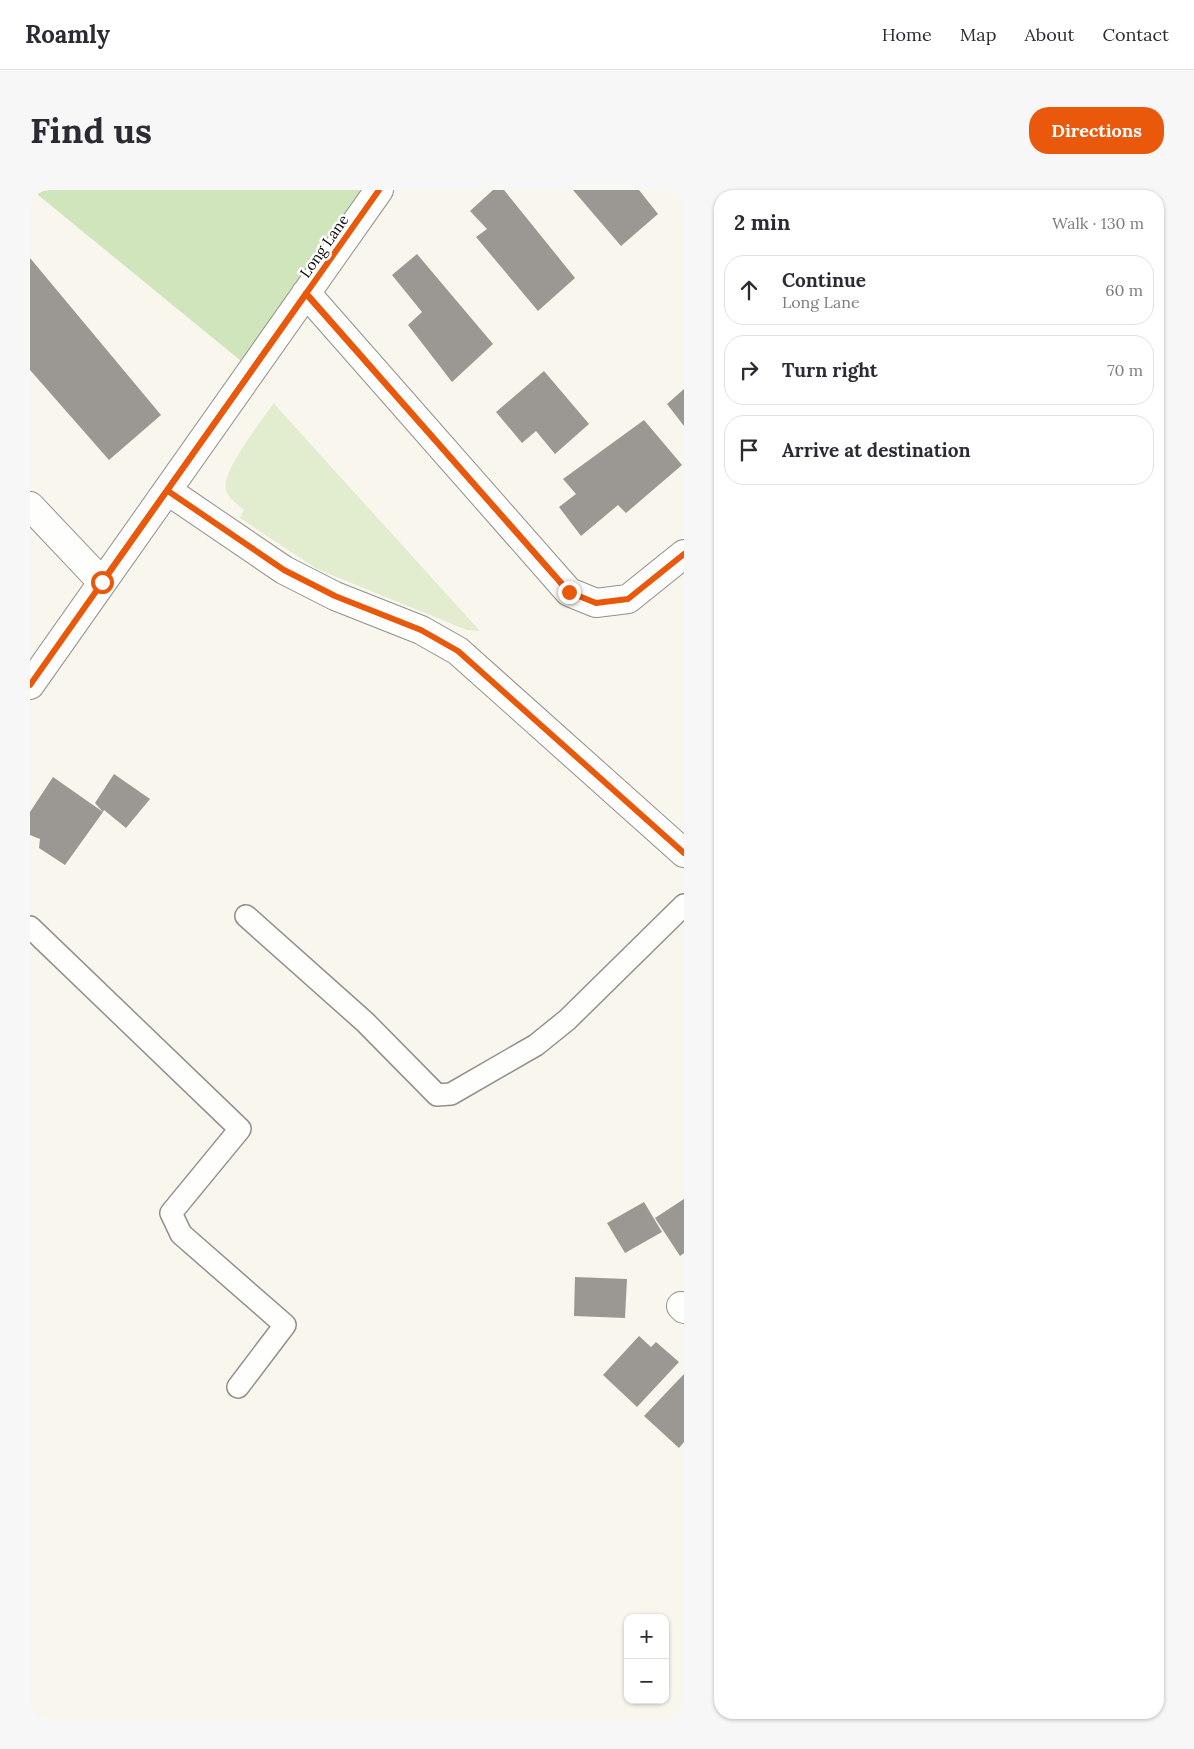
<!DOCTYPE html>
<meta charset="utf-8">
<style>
:root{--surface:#fff;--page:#f7f7f7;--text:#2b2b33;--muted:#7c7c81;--line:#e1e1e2;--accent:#ea580c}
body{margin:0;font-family:Lora,serif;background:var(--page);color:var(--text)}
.controls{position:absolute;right:15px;bottom:15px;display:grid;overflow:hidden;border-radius:10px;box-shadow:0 1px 4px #0004}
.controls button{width:45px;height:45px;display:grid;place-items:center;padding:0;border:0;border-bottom:1px solid var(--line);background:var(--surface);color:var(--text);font:25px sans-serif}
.stop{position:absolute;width:15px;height:15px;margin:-11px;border:4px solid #ea580c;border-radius:50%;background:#fff}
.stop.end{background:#ea580c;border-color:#fff;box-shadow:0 1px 5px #0008}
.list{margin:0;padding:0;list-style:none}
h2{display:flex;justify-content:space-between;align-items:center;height:65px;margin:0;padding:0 20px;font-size:21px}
h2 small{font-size:16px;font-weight:400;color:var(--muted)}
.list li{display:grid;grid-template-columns:32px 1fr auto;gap:15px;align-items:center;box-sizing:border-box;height:70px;margin:0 10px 10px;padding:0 10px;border:1px solid var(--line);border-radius:20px}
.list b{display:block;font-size:19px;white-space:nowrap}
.list p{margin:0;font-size:16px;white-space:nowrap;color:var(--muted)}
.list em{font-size:16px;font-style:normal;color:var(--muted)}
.icon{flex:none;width:28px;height:28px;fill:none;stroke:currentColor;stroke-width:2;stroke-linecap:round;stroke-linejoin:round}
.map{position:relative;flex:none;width:654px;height:1529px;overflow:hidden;border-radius:20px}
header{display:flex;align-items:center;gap:30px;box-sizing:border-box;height:70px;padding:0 25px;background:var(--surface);border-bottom:1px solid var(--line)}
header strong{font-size:24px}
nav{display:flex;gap:28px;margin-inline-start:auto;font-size:18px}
.intro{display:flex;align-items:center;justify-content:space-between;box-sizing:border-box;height:120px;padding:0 30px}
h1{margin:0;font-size:35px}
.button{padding:12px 22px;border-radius:20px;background:var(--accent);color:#fff;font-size:18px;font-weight:700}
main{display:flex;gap:30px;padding:0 30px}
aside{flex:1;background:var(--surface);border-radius:20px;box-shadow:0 1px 4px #0004}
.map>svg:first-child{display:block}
</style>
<header>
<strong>Roamly</strong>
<nav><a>Home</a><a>Map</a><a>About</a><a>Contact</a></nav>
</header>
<div class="intro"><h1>Find us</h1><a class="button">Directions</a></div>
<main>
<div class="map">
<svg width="654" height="1529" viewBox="0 0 654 1529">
<rect width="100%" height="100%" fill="#f9f6ed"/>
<path fill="#e1edce" d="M 244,213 L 246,216 L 450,441 L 437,440 L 287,379 L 210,328 L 214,320 C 207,314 199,309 196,300 C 191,281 232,230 244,213 Z"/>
<path fill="#d1e5bc" d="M 2,0 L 349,0 L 222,180 Z"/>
<path fill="#9b9894" d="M 463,0 L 474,0 L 545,88 L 508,121 L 446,47 L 457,39 L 440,21 Z
M 543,0 L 609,0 L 628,24 L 591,56 Z
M 387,64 L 463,154 L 422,192 L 378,135 L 392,122 L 362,85 Z
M 0,68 L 131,225 L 79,270 L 0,180 Z
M 514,181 L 559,234 L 525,264 L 506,241 L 492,253 L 466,222 Z
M 654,199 L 654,236 L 637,214 Z
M 614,230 L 652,275 L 596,323 L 588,315 L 551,346 L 529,317 L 546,304 L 533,289 Z
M 84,584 L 120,609 L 96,638 L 74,620 L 73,622 L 35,675 L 9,658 L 10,649 L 0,645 L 0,622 L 23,587 L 73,622 L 65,613 Z
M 654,1009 L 654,1063 L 650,1066 L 625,1028 Z
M 614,1012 L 632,1042 L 595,1063 L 577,1033 Z
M 545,1087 L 597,1089 L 595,1128 L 544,1126 Z
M 609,1146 L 621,1157 L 626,1152 L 649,1172 L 607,1217 L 573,1185 Z
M 654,1184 L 654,1252 L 649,1258 L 614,1226 Z"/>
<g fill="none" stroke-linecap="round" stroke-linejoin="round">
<g stroke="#92908c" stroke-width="24">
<path id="lane" d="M 216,726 L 335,832 L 407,905 L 421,904 L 506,855 L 537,830 L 654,715
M 0,737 L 210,939 L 141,1023 L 151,1044 L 255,1135 L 208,1197"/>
</g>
<g stroke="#92908c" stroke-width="30">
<path id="street" d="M 276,103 L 539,402 L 566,413 L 598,409 L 654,364
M 138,301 L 254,380 L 305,406 L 391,440 L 428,461 L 654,663
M 0,316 L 72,392
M 0,495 L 349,0
M 651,1116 L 654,1119"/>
</g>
<use href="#lane" stroke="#fefefc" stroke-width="21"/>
<use href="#street" stroke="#fefefc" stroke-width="28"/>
<g stroke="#fff" stroke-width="9">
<path id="cycleway" d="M 276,103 L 539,402 L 566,413 L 598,409 L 654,364
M 138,301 L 254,380 L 305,406 L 391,440 L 428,461 L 654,663
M 0,495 L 349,0"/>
</g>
<use href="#cycleway" stroke="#e8590c" stroke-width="6"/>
</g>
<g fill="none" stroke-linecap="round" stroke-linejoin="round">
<path stroke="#ea580c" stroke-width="6" d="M 72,392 L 276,104 L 539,402"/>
</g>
<g text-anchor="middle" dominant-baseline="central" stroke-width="5" stroke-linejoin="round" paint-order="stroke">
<g font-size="15" fill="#0a0a0a" stroke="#fff">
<text transform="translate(294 56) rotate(-55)">Long Lane</text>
</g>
</g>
</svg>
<div class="controls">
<button>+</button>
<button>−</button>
</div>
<div class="stop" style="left:72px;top:392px"></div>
<div class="stop end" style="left:539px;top:402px"></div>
</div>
<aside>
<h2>2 min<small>Walk · 130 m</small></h2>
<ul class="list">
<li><svg class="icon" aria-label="ahead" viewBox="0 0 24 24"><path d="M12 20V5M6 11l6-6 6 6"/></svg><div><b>Continue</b><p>Long Lane</p></div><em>60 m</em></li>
<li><svg class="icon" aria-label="right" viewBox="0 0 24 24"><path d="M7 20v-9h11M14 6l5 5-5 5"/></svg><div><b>Turn right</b></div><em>70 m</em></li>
<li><svg class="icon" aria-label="arrive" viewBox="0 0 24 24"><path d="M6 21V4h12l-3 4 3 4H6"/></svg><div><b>Arrive at destination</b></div></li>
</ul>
</aside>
</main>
